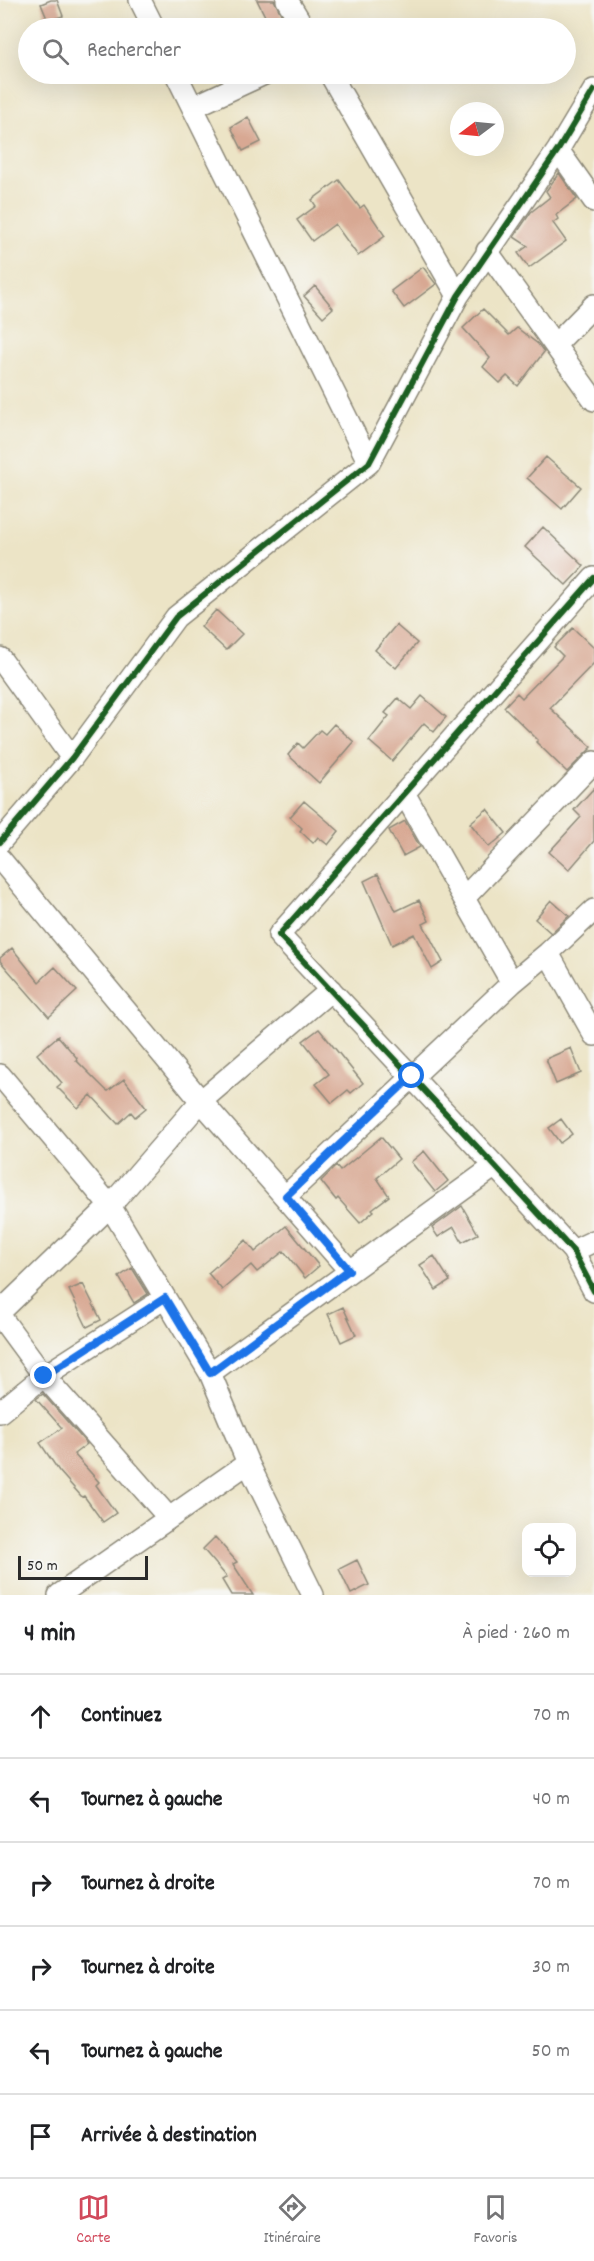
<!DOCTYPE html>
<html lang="fr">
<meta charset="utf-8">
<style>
:root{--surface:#fff;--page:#f2f2f2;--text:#202124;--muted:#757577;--line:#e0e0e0;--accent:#d1495b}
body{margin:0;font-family:Dekko,sans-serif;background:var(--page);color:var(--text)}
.controls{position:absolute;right:18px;bottom:18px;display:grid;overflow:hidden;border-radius:12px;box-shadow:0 6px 24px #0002}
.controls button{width:54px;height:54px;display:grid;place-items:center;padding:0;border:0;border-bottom:2px solid var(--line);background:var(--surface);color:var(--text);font:30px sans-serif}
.compass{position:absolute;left:450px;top:102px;width:54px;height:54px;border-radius:50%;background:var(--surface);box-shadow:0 6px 24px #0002;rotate:254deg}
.scale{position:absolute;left:18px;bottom:15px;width:130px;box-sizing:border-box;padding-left:6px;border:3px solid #2b2b2b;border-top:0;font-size:16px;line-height:21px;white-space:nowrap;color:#2b2b2b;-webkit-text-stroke:4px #f6f6f2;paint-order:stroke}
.stop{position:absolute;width:18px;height:18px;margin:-14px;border:4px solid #1a73e8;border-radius:50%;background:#fff}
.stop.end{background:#1a73e8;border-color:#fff;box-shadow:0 2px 6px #0008}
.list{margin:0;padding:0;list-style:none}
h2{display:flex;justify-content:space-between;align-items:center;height:78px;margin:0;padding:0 24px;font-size:26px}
h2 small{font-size:20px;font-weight:400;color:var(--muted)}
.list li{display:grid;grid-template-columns:39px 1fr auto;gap:18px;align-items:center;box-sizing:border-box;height:84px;padding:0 24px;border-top:2px solid var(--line)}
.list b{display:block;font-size:22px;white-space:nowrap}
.list em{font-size:20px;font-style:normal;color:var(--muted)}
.icon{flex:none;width:33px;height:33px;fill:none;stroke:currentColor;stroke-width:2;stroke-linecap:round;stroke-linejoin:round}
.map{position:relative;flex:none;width:594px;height:1595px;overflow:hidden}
.search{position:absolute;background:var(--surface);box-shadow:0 6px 24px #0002;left:18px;right:18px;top:18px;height:66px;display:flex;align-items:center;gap:15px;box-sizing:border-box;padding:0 21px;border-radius:33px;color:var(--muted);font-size:22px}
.sheet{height:582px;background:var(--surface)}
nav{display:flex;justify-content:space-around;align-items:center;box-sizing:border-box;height:84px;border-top:2px solid var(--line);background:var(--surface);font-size:16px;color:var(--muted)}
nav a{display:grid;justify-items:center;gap:3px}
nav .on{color:var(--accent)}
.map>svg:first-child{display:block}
</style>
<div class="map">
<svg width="594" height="1595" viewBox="0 0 594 1595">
<rect width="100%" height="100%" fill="#f6f6f2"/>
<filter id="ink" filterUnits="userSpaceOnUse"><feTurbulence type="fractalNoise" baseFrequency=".0167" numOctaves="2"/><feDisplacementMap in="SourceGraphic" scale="12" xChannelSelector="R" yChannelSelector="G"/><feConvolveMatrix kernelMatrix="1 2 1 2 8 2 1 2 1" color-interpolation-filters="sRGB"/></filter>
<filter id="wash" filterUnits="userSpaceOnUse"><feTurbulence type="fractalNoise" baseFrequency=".008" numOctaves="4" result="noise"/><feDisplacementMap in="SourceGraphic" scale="24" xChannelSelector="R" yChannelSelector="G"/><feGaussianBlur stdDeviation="1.35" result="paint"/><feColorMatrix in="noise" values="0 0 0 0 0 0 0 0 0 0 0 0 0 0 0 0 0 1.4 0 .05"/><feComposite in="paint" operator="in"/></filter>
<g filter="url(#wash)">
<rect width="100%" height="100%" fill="#ece4c6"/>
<g id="blocks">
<path fill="#d8a893" d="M 51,0 L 57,0 L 63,16 L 48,21 L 41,4 Z
M 257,0 L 274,0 L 283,18 L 269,24 Z
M 248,117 L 261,142 L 243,151 L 231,127 Z
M 559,173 L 577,199 L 556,215 L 558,219 L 553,223 L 566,241 L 529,268 L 518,253 L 528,246 L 514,237 L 531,212 L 550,197 L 546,191 Z
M 339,180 L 360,208 L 364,205 L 385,236 L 358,256 L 335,224 L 312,241 L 297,220 L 316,206 L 312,200 Z
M 423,267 L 436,284 L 404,308 L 391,291 Z
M 315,286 L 333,308 L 323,317 L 304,296 Z
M 483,309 L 509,335 L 517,328 L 538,344 L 544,352 L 518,386 L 507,376 L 500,383 L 483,367 L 490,358 L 463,328 Z
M 546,457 L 581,487 L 562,509 L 527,478 Z
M 543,527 L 584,566 L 566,585 L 525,547 Z
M 216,610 L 242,634 L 226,650 L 201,627 Z
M 396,625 L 417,643 L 396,668 L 375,650 Z
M 573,628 L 594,648 L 594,663 L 550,708 L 592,747 L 567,772 L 536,742 L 538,740 L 504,707 L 517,693 L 522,698 L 563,656 L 554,647 Z
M 422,696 L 446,717 L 434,732 L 424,723 L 392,761 L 369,741 L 389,716 L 385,713 L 398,698 L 411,709 Z
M 334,724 L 354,742 L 319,783 L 288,755 L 298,743 L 303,748 L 320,730 L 325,734 Z
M 594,788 L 594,841 L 569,870 L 549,852 L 581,817 L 574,810 Z
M 304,801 L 339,831 L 328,845 L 318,837 L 313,843 L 300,831 L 302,828 L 290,817 Z
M 487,809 L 506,833 L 489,847 L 470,823 Z
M 405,821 L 420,847 L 403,856 L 389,830 Z
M 378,874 L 396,911 L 419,900 L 429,921 L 423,924 L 443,962 L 432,969 L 414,934 L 392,945 L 364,881 Z
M 551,900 L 569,916 L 551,933 L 535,919 Z
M 12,948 L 39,982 L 55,967 L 77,991 L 49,1017 L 0,961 L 0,958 Z
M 319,1029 L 363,1083 L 351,1093 L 348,1090 L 332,1103 L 316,1084 L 329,1074 L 303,1041 Z
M 58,1036 L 77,1058 L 76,1060 L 106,1090 L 108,1091 L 124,1079 L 146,1108 L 135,1117 L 131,1112 L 118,1124 L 91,1095 L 78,1108 L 57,1087 L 62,1083 L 37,1054 Z
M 571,1048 L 581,1073 L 556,1084 L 546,1059 Z
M 561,1119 L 572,1134 L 560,1143 L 549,1128 Z
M 381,1137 L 399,1159 L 377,1178 L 389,1196 L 372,1209 L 374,1211 L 360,1223 L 338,1198 L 336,1200 L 321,1181 L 336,1166 L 340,1171 Z
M 424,1151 L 448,1181 L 435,1192 L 411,1162 Z
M 462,1206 L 478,1234 L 462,1242 L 454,1227 L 438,1237 L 432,1228 Z
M 286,1226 L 319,1266 L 305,1278 L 284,1251 L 257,1272 L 251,1265 L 222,1290 L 208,1273 L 246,1240 L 255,1252 Z
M 434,1256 L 450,1281 L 436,1290 L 420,1265 Z
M 132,1268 L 148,1294 L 134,1303 L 119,1277 Z
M 83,1284 L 101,1320 L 87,1327 L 69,1290 Z
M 343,1307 L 356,1335 L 341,1342 L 328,1314 Z
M 43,1394 L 87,1444 L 74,1454 L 99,1482 L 96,1485 L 116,1513 L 103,1522 L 84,1496 L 82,1497 L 59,1471 L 40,1443 L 62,1428 L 36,1399 Z
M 215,1537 L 237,1562 L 233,1564 L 253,1595 L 231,1595 L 222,1580 L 227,1577 L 203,1549 Z
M 357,1560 L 369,1585 L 351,1594 L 339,1569 Z"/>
</g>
</g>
<g filter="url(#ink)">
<use href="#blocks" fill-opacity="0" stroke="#8c8878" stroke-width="1.5"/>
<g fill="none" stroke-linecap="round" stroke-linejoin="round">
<g stroke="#8c8878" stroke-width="24">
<path id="minor" d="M 140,0 L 154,28
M 287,0 L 304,28
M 176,74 L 369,463
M 330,74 L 458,296
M 193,107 L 264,74
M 558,150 L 594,201
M 487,251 L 594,400
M 555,345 L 594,305
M 594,578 L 279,935 L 495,1166 L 573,1251 L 594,1291
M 0,658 L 72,758
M 404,793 L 512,983
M 0,842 L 72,758 L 176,617 L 369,463 L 458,296 L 558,150 L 594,90
M 0,859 L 201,1101 L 349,1270
M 464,898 L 594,762
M 548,953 L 594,1035
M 0,1075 L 110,1206 L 210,1373 L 248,1463 L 313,1595
M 286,1196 L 512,983 L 548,953 L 594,910
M 573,1251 L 594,1241
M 0,1312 L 110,1206 L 201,1101 L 331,990
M 0,1316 L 44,1376 L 169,1518
M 210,1373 L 495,1166
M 0,1412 L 44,1376 L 165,1298
M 59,1595 L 248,1463"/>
</g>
<use href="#minor" stroke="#fff" stroke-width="21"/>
<g stroke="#f6f6f2" stroke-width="10">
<path id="cycleway" d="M 594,578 L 279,935 L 495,1166 L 573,1251 L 594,1291
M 0,842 L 72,758 L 176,617 L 369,463 L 458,296 L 558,150 L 594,90"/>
</g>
<use href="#cycleway" stroke="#1b5e20" stroke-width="6"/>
</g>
</g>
<g fill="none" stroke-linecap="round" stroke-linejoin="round" filter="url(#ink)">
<path stroke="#1a73e8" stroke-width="8" d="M 44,1376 L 165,1298 L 210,1373 L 349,1270 L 286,1196 L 412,1076"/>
</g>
</svg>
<div class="controls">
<button><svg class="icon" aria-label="locate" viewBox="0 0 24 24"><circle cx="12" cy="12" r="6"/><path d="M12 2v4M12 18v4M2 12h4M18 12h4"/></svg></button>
</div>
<svg class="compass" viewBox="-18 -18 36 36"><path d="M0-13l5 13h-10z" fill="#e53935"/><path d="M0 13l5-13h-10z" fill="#757577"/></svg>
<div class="scale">50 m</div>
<div class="stop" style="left:412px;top:1076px"></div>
<div class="stop end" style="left:44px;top:1376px"></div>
<div class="search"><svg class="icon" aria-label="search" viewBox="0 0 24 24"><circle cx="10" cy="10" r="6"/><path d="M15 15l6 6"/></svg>Rechercher</div>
</div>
<section class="sheet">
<h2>4 min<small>À pied · 260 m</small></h2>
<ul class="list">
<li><svg class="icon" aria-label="ahead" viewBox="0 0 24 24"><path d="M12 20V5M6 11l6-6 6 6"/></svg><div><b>Continuez</b></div><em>70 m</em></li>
<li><svg class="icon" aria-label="left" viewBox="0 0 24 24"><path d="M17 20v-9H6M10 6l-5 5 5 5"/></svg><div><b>Tournez à gauche</b></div><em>40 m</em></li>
<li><svg class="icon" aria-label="right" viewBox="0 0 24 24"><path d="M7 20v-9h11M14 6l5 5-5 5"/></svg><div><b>Tournez à droite</b></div><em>70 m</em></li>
<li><svg class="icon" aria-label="right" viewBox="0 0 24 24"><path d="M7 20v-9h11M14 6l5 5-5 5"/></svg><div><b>Tournez à droite</b></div><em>30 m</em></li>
<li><svg class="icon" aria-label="left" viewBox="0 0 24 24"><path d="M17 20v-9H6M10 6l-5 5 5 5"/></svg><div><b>Tournez à gauche</b></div><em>50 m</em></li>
<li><svg class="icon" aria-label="arrive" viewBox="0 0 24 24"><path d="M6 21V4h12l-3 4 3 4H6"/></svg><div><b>Arrivée à destination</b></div></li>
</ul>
</section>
<nav>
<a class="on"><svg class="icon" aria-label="map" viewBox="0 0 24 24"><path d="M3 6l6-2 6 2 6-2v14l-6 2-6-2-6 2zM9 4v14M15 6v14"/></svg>Carte</a>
<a><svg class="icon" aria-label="directions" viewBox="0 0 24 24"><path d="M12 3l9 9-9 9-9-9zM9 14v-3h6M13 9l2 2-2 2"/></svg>Itinéraire</a>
<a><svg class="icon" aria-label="saved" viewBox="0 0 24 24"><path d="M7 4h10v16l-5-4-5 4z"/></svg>Favoris</a>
</nav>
